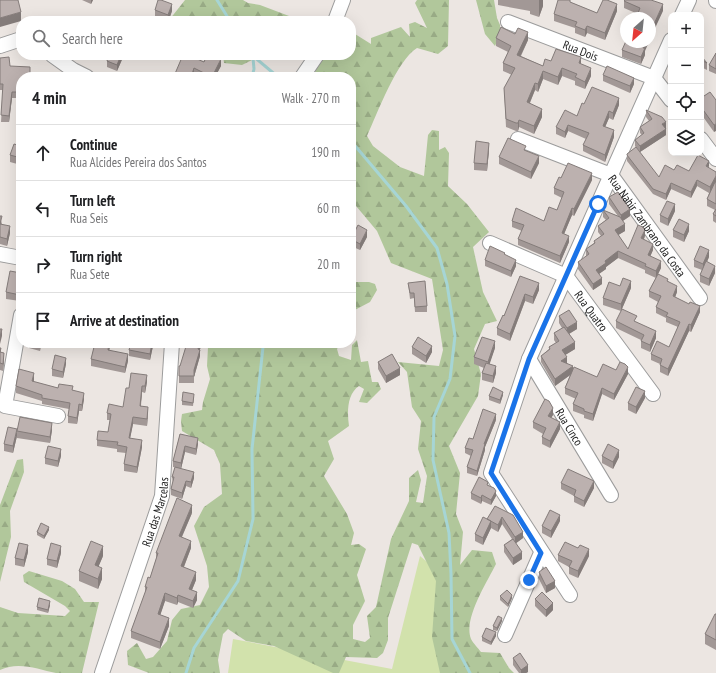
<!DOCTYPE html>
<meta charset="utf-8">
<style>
:root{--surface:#fff;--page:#f2f2f2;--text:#202124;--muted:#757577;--line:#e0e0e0}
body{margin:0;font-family:"PT Sans Narrow",sans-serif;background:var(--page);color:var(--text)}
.controls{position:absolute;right:12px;top:12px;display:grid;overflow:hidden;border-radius:8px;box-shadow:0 4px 16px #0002}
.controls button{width:36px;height:36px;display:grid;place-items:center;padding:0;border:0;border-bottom:1px solid var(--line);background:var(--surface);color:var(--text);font:20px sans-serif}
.compass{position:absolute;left:620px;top:12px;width:36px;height:36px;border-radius:50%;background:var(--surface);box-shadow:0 4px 16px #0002;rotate:207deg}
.stop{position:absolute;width:12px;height:12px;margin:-9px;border:3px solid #1a73e8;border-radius:50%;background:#fff}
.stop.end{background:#1a73e8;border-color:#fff;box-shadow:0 1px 4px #0008}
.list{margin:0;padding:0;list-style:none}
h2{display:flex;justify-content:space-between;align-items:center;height:52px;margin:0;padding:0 16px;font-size:17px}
h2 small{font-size:13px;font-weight:400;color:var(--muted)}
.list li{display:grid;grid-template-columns:26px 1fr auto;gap:12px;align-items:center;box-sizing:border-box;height:56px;padding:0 16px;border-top:1px solid var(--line)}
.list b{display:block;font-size:15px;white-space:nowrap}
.list p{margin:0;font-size:13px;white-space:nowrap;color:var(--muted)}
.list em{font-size:13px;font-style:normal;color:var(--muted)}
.icon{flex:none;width:22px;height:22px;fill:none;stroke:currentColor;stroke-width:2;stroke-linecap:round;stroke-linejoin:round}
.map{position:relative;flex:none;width:716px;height:673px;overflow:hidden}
.search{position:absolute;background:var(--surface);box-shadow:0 4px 16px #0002;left:16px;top:16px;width:340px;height:44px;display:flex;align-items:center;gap:10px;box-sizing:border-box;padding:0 14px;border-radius:16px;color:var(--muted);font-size:15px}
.panel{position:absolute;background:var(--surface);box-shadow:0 4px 16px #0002;left:16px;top:72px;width:340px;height:276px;border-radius:16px}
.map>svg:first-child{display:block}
</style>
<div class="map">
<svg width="716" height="673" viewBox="0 0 716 673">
<defs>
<pattern id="forest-firs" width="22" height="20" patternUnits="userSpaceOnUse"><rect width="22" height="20" fill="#b1c79b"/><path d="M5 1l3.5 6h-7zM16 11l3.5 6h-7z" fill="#98aa85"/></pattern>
</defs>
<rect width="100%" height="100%" fill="#ece6e2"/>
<path fill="#d2e2ac" d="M 420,556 L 446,578 L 450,673 L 228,673 L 233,639 L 392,669 Z"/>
<path fill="url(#forest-firs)" d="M 185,0 L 243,0 L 248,3 L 260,5 L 297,19 L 298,21 L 170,21 L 170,19 Z
M 417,0 L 449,0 L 448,46 L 438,54 L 417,48 C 397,60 377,114 367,136 L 373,146 L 400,167 L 424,176 L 428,135 L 432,130 L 439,131 L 439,150 L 445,147 L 449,153 L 448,186 L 467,204 L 489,232 L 473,247 L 483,292 L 497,321 L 485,324 L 474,349 L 481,374 L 478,396 L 449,446 L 460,473 L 456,514 L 463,532 L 460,565 L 472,550 L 492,552 L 496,564 C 487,582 463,619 471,639 C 473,643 478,648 481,652 L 500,653 L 509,668 L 514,673 L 440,673 L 432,637 L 436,581 L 418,545 L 412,543 L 388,618 L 388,640 L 383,653 L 377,658 L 346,657 L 339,673 L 333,673 L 274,646 L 246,641 L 228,629 L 223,634 L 218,660 L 220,673 L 149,673 L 128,665 L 127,651 L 137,643 L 146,659 L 153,657 L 167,641 L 172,620 L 181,609 L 200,605 L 209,587 L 207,566 L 194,526 L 204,507 L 222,494 L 220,464 L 214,450 L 182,431 L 181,421 L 182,414 L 202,410 L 203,402 L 210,379 L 207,366 L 208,347 L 211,343 L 341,343 L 337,349 L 339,356 L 351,360 L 352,345 L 357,340 L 361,362 L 368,361 L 372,382 L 378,382 L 381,389 L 367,403 L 359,402 L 364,389 L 359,386 C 347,394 347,412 349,426 L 328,441 L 334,459 L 324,476 L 347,514 L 354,533 L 351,545 L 359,544 L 366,549 L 357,575 L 365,601 L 353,625 L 353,639 L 365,642 L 370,638 L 367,616 L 376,607 L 391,539 L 409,501 L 409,478 L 418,470 L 421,480 L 416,502 L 423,503 L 427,476 L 418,449 L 421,421 L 412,407 L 407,372 L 398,362 L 439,366 L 443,350 L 432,279 L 391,263 L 377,231 L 351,200 L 351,77 L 313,77 L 319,62 L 327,55 L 351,55 L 351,34 L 355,34 L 371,44 L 371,38 L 401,27 L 410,37 L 409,24 L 415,22 L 427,28 L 415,3 Z
M 476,0 L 494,0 L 497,18 L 500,25 L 500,35 L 495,46 L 485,34 Z
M 223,55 L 284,55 L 272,60 L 252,60 L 242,65 L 224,63 Z
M 351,282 L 369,282 L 375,284 L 377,290 L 370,302 L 351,312 Z
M 23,459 L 24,472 L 10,511 L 11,537 L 0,582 L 0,505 L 17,460 Z
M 29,571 L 62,581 L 75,589 L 84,602 L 99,602 L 82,673 C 73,673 64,673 56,673 C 38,669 18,661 0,670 L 0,607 L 18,613 L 65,616 L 70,611 L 65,606 L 24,582 L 23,575 Z"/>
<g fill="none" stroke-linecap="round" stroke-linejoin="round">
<path stroke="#a6d5d5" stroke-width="3" d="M 217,0 L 230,21
M 252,55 L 278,77
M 252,77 L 254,69 L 253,58
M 351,141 L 406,206 L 437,248 L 447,284 L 455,336 L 450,379 L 434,417 L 433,460 L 449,533 L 451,574 L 452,639 L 470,673
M 186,673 L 194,648 L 238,581 L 253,519 L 252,449 L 263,347 L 262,343"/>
<g stroke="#9c9c9c" stroke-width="16">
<g id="minor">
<path d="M 716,0 L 716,1"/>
<path d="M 682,15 L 689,0"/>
<path d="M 335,21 L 343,0"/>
<path id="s1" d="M 508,22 L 654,78 L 671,100"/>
<path d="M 0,46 L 21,39"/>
<path d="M 52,55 L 73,70 L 87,77"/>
<path d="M 302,77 L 317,55"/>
<path id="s2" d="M 518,139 L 611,175 L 700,298"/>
<path d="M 701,139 L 716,159"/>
<path id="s3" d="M 490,243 L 566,276 L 653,394"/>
<path d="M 0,254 L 21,258"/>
<path d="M 21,315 L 5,406 L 58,416"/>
<path id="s4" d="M 529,359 L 611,495"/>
<path d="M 570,595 L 491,473 L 529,359 L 671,40"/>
<path d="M 505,635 L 541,553"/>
<path id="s5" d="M 102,673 L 162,496 L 172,343"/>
</g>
</g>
<use href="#minor" stroke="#fff" stroke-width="14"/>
</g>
<path fill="#a29896" d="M 82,0 L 93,0 L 91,4 Z
M 498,0 L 543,0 L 543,6 L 539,17 L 530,14 L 530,11 L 498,5 Z
M 624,1 L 663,11 L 638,14 L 624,8 Z
M 570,2 L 597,13 L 617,11 L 605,40 L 587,33 L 585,37 L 575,33 L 575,28 L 554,21 L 554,14 Z
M 155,10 L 172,11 L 169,21 L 166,21 L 155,17 Z
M 496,38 L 528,40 L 521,56 L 543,66 L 551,61 L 581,64 L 591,76 L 585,89 L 575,85 L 575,81 L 562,76 L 558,85 L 543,79 L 538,92 L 535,90 L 530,103 L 542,117 L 534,134 L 519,127 L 518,131 L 516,131 L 506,127 L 504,88 L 512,75 L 503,71 L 503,63 L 508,52 L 496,46 Z
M 622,50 L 645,51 L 645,55 L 641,64 L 622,57 Z
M 716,53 L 716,74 L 709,71 L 709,65 Z
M 109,55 L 134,55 L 133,59 L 124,55 L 117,71 L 107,67 L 107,61 Z
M 207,55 L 218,55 L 217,57 L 221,66 L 215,77 L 198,77 L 194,75 L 194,77 L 174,77 L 174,76 L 204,62 Z
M 701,56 L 707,63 L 707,70 L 701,67 Z
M 0,58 L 10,66 L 21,77 L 21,98 L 12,98 L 9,122 L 1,122 L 3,90 L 0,90 Z
M 603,75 L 634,84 L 630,93 L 603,81 Z
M 701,98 L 716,100 L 714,132 L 701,114 Z
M 584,104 L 619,105 L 613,120 L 609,118 L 605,127 L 614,137 L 605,162 L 583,151 L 583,145 L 586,139 L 568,131 L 565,138 L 556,134 L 556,127 L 577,116 Z
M 646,110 L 666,128 L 666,135 L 640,152 L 635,146 L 635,140 L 642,135 L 640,133 L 640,127 L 649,121 L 646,117 Z
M 21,146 L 21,165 L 10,162 L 10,155 Z
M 489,150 L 487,171 L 474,170 L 474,163 Z
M 526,151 L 539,163 L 531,179 L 499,164 L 499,157 Z
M 627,155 L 659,177 L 674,170 L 689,171 L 709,166 L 708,168 L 716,172 L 716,223 L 713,221 L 713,214 L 715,210 L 707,206 L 707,199 L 709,193 L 697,186 L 691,198 L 671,189 L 666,200 L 653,194 L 627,161 Z
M 561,178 L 592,180 L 574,216 L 572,215 L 564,234 L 569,242 L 560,263 L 518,245 L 518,239 L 522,231 L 512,227 L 512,221 L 544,221 L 557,210 L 562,198 L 554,194 L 554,188 Z
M 609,197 L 630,216 L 623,221 L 625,231 L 618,235 L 628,249 L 645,236 L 644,239 L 653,250 L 650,256 L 661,268 L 658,274 L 668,281 L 677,292 L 675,297 L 700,312 L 691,332 L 689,331 L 668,376 L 660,372 L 660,364 L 651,360 L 651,354 L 669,347 L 678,327 L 666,322 L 666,318 L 656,313 L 656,307 L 658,302 L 649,297 L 649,291 L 656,278 L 645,273 L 645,270 L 618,258 L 606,267 L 606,269 L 599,274 L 602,284 L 593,290 L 578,269 L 578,262 L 586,257 L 586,249 L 594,243 L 594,241 L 601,236 L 598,232 L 598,226 L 606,220 L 603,217 L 603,210 L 618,216 L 609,204 Z
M 675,211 L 668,226 L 660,222 L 660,215 Z
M 0,216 L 2,224 L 10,233 L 7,246 L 0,244 Z
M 673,230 L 689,231 L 684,242 L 673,237 Z
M 367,237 L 360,250 L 351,246 L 351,238 Z
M 505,255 L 516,266 L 511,277 L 485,266 L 485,260 Z
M 709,257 L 707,262 L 715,273 L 709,286 L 700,282 L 700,275 L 702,270 L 694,267 L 694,260 Z
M 21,273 L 20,301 L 6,299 L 6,292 Z
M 520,276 L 539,290 L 533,304 L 525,301 L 510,341 L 497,335 L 497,328 L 504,316 Z
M 408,283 L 427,306 L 427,312 L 415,312 L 414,298 L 410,299 Z
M 631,288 L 621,311 L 603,305 L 603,298 Z
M 559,316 L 577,329 L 569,334 L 575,349 L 565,355 L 567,363 L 573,369 L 597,377 L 616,370 L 628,374 L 614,400 L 602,394 L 593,421 L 584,418 L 584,415 L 573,411 L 573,404 L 576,399 L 565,394 L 565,388 L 570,375 L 555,386 L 541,362 L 541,356 L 549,349 L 549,347 L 556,343 L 554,340 L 554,333 L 562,328 L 559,323 Z
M 616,321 L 637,322 L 656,338 L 650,352 L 641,348 L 641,340 L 616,328 Z
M 29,343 L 41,343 L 40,351 L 29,348 Z
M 153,343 L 153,346 L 150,360 L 129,356 L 129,350 Z
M 202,343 L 200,349 L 200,356 L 194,377 L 194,383 L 179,383 L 179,366 L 180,366 Z
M 412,347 L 432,352 L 426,363 L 412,354 Z
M 0,348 L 1,352 L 4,360 L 3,371 L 0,370 Z
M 495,348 L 489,364 L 496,373 L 493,383 L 482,380 L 482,373 L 484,368 L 474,364 L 474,357 Z
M 109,350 L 128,361 L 125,373 L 91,366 L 91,359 Z
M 378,362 L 400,375 L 386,383 L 378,369 Z
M 66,364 L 63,378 L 52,376 L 52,369 Z
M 34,380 L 34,382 L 58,388 L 73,390 L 84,399 L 82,411 L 79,411 L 77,424 L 68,423 L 68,416 L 69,409 L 42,404 L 42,401 L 16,393 L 16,386 Z
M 147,382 L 145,393 L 142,392 L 141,406 L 148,413 L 147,426 L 133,424 L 130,438 L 142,447 L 137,473 L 124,471 L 124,464 L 126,453 L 117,452 L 117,449 L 97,446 L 97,440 L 108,432 L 110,420 L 107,420 L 107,413 L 123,407 L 129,388 Z
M 503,395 L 500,404 L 489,400 L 489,396 Z
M 194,397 L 193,406 L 182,405 L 182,401 Z
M 645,398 L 636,414 L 628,410 L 628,403 Z
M 553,415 L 551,418 L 560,429 L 550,448 L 542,444 L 542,437 L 543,434 L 533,428 L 533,422 Z
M 496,420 L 485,447 L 485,450 L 477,476 L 467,473 L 467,467 L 471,456 L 465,453 L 465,448 L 473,439 Z
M 52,430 L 50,443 L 17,438 L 17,431 Z
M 180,434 L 198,444 L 196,455 L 185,452 L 181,469 L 194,478 L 191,488 L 186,486 L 182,499 L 171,495 L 171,489 L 173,483 L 172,477 L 175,467 L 173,467 L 173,461 Z
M 17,436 L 13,453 L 4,451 L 4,444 Z
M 61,456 L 58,467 L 45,464 L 45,458 Z
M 602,456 L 619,457 L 613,469 L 602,463 Z
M 561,483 L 594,488 L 584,507 L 574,502 L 574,496 L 561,489 Z
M 488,485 L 496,496 L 491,505 L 482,501 L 481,504 L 471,499 L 471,493 Z
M 495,506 L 523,538 L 516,543 L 522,559 L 513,565 L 504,552 L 504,545 L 512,539 L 502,524 L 498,532 L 491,528 L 483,545 L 475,541 L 475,534 L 487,520 Z
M 192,513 L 182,537 L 191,548 L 184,567 L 196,580 L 192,590 L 197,600 L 193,608 L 178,602 L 177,605 L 165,601 L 160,615 L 169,626 L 160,649 L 131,638 L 131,631 L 145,593 L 145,587 L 150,578 L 156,559 L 156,553 Z
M 560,521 L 551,538 L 542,533 L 542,526 Z
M 49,530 L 44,539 L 37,535 L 37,532 Z
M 28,552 L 24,567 L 15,565 L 15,558 Z
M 61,553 L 57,568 L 47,565 L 47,559 Z
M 558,555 L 589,556 L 578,578 L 569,574 L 569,567 L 558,561 Z
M 103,556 L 98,567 L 102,579 L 98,589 L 79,581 L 79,571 Z
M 539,572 L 555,588 L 546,593 L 539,579 Z
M 500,596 L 512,598 L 508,607 L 500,600 Z
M 535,599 L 553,610 L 546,617 L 535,606 Z
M 50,605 L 48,613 L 37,610 L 37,607 Z
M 716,614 L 716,650 L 705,644 L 705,634 Z
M 502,621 L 497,631 L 493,630 L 493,626 Z
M 496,636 L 491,645 L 482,641 L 482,637 Z
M 513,658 L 528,672 L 526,673 L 519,673 L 513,665 Z"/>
<path fill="#847c7a" d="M 91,0 L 93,0 L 91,4 Z
M 539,0 L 543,0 L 543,6 L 539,17 Z
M 172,4 L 172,11 L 168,21 L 168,15 Z
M 617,4 L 617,11 L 605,40 L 605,33 Z
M 663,4 L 663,11 L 650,39 L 650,33 Z
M 21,12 L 21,21 L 0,27 L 0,18 Z
M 587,26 L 587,33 L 585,37 L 585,30 Z
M 528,32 L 528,40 L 517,63 L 517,55 Z
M 702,35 L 702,42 L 701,43 L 701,36 Z
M 646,42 L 649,42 L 645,51 L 645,55 L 641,64 L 641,57 L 643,48 Z
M 121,55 L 124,55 L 117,71 L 117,65 Z
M 581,57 L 581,65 L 579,63 Z
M 221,59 L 221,66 L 215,77 L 212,77 Z
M 194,68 L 194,77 L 191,77 Z
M 562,68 L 562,76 L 558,85 L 558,77 Z
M 591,68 L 591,76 L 585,89 L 585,82 Z
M 543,71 L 543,79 L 538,92 L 538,84 Z
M 634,78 L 634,84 L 630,93 L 630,86 Z
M 535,83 L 535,90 L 527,109 L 527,102 Z
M 12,92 L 12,98 L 9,122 L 9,116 Z
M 619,98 L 619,105 L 613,120 L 613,113 Z
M 542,109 L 542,117 L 534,134 L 534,126 Z
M 609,111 L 609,118 L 603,132 L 603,126 Z
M 519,120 L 519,127 L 518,131 L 518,123 Z
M 666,122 L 666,128 L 662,131 L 662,124 Z
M 716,124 L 716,131 L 714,132 L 714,125 Z
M 568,125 L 568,131 L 565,138 L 565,132 Z
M 666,129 L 666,135 L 640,152 L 640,146 Z
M 614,130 L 614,137 L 605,162 L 605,155 Z
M 489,143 L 489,150 L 487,171 L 487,164 Z
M 539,156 L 539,163 L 531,179 L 531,172 Z
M 709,161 L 709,166 L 706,172 L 706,166 Z
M 592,173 L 592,180 L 574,216 L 574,209 Z
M 716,176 L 716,182 L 710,193 L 710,187 Z
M 697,180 L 697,186 L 691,198 L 691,192 Z
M 671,183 L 671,189 L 666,200 L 666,194 Z
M 675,204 L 675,211 L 668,226 L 668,219 Z
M 572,208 L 572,215 L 562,239 L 562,233 Z
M 630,209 L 630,216 L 621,222 L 621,215 Z
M 625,224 L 625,231 L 615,237 L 615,230 Z
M 689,224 L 689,231 L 684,242 L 684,235 Z
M 10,226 L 10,233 L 7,246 L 7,239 Z
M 367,230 L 367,237 L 360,250 L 360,244 Z
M 645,230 L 645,236 L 641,245 L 641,238 Z
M 569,236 L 569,242 L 560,263 L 560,256 Z
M 653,244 L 653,250 L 648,262 L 648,255 Z
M 709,250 L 709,257 L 703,270 L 703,264 Z
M 618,251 L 618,258 L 606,267 L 606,269 L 596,276 L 596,270 L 605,261 Z
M 516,260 L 516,266 L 511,277 L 511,271 Z
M 661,261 L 661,268 L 656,278 L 656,271 Z
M 715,266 L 715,273 L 709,286 L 709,279 Z
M 602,278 L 602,284 L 593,290 L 593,284 Z
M 631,281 L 631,288 L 621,311 L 621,304 Z
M 539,283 L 539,290 L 533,304 L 533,297 Z
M 677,286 L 677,292 L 673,303 L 673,296 Z
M 525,294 L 525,301 L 510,341 L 510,334 Z
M 700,306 L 700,312 L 691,332 L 691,325 Z
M 577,322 L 577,329 L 567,335 L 567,328 Z
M 689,324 L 689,331 L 668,376 L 668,369 Z
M 2,329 L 2,336 L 0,344 L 0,337 Z
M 656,331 L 656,338 L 650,352 L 650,345 Z
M 495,341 L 495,348 L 488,369 L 488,362 Z
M 575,342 L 575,349 L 562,357 L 562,350 Z
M 40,343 L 41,343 L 40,351 Z
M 109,343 L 111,343 L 108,356 L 108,350 Z
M 152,343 L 153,343 L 153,346 L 150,360 L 150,354 Z
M 200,343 L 202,343 L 198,356 L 198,349 Z
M 432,346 L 432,352 L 426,363 L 426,356 Z
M 200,350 L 200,356 L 194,377 L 194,370 Z
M 4,353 L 4,360 L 3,371 L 3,364 Z
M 128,354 L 128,361 L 125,373 L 125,367 Z
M 567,357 L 567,364 L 561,361 Z
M 66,358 L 66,364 L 63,378 L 63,372 Z
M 496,366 L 496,373 L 493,383 L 493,376 Z
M 573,366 L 573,373 L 555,386 L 555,379 Z
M 628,367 L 628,374 L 614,400 L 614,394 Z
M 400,368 L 400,375 L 386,383 L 386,376 Z
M 34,373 L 34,380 L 32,388 L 32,381 Z
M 147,375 L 147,382 L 145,393 L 145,386 Z
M 142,386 L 142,392 L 140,412 L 140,406 Z
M 602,388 L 602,394 L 593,421 L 593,414 Z
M 645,391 L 645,398 L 636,414 L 636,407 Z
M 503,392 L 503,395 L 500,404 L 500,400 Z
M 84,393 L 84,399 L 82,411 L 82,405 Z
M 79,404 L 79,411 L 77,424 L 77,418 Z
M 148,407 L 148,413 L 147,426 L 147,419 Z
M 553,408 L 553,415 L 548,423 L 548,416 Z
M 496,414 L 496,420 L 485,447 L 485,450 L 477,476 L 477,471 L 484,444 Z
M 133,417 L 133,424 L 129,444 L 129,438 Z
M 560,422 L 560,429 L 550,448 L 550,441 Z
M 52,423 L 52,430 L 50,443 L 50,437 Z
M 17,429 L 17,436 L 13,453 L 13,446 Z
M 198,438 L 198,444 L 196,455 L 196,449 Z
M 142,440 L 142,447 L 137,473 L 137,467 Z
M 185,446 L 185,452 L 181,469 L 181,463 Z
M 61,449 L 61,456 L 58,467 L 58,461 Z
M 619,450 L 619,457 L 613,469 L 613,462 Z
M 194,472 L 194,478 L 191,488 L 191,482 Z
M 186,481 L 186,486 L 182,499 L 182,493 Z
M 594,481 L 594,488 L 584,507 L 584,501 Z
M 496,491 L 496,496 L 491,505 L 491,500 Z
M 482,495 L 482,501 L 481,504 L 481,498 Z
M 192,505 L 192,513 L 179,543 L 179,536 Z
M 560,515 L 560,521 L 551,538 L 551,531 Z
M 502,517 L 502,524 L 498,532 L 498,525 Z
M 491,521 L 491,528 L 483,545 L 483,538 Z
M 49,527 L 49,530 L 44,539 L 44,536 Z
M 523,532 L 523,538 L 515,544 L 515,537 Z
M 191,541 L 191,548 L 181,574 L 181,566 Z
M 28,545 L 28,552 L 24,567 L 24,560 Z
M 61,546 L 61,553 L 57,568 L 57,561 Z
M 103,546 L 103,556 L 95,575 L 95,565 Z
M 589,549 L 589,556 L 578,578 L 578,571 Z
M 522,552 L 522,559 L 513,565 L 513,558 Z
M 102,568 L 102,579 L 98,589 L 98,579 Z
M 196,572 L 196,580 L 189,597 L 189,589 Z
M 555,581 L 555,588 L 546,593 L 546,586 Z
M 197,592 L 197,600 L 193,608 L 193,601 Z
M 165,593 L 165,601 L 158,622 L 158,614 Z
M 178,595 L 178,602 L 177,605 L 177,598 Z
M 512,595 L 512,598 L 508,607 L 508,604 Z
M 50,601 L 50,605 L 48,613 L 48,610 Z
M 553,603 L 553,610 L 546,617 L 546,610 Z
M 169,618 L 169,626 L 160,649 L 160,642 Z
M 502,618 L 502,621 L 497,631 L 497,628 Z
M 496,632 L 496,636 L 491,645 L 491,642 Z
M 528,665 L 528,672 L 526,673 L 521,673 L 521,670 Z"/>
<path fill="#bcb1af" stroke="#847c7a" d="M 0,0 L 18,0 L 21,12 L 0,18 Z
M 158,0 L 161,0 L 172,4 L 168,15 L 155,10 Z
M 558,0 L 570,0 L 570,2 L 597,13 L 603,0 L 607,0 L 617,4 L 605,33 L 587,26 L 585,30 L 575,26 L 577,22 L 554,14 Z
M 625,0 L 651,0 L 663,4 L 650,33 L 650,18 L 636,18 L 640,8 L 624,1 Z
M 501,27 L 515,34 L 518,28 L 528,32 L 517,55 L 543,66 L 545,59 L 551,61 L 556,49 L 581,57 L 579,63 L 591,68 L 585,82 L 575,77 L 577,74 L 562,68 L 558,77 L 543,71 L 538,84 L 535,83 L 527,102 L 542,109 L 534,126 L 519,120 L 518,123 L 516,123 L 506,119 L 504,88 L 515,68 L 503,63 L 511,46 L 496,38 Z
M 626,41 L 626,42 L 646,42 L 643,48 L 645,48 L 641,57 L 622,50 Z
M 716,53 L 716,69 L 709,65 Z
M 109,55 L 121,55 L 117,65 L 107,61 Z
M 183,55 L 188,55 L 204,62 L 207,55 L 212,55 L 221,59 L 212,77 L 194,68 L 191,77 L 176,77 L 174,76 Z
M 701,56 L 707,63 L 701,60 Z
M 9,57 L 10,66 L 30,67 L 30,77 L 21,77 L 21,92 L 12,92 L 9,116 L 1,115 L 3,84 L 0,84 L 0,58 Z
M 607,66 L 634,78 L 630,86 L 603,75 Z
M 592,87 L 619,98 L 613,113 L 609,111 L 603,126 L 614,130 L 605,155 L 583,145 L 589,133 L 568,125 L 565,132 L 556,127 L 565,110 L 577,116 L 582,103 L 584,104 Z
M 710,92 L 716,100 L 716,124 L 714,125 L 701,107 L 701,98 Z
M 646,110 L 662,117 L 666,122 L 662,124 L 666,129 L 640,146 L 635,140 L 644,133 L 640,127 L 652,119 Z
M 508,138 L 526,146 L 524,150 L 539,156 L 531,172 L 499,157 Z
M 476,141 L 489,143 L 487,164 L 474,163 Z
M 14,144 L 21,146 L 21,158 L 10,155 Z
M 636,147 L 659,177 L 665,165 L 674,170 L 677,165 L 689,171 L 698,155 L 709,161 L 706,166 L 716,172 L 716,176 L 710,187 L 697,180 L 691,192 L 671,183 L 666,194 L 653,189 L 627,155 L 627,154 Z
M 568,163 L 592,173 L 574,209 L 572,208 L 562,233 L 569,236 L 560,256 L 518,239 L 524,225 L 512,221 L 516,208 L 544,221 L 549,207 L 557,210 L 564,192 L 554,188 L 559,177 L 561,178 Z
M 715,182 L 716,182 L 716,204 L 707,199 Z
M 618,192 L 630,209 L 621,215 L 609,197 Z
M 667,201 L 675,204 L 668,219 L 660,215 Z
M 716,209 L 716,216 L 713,214 Z
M 603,210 L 620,217 L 625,224 L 615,230 L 628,249 L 638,225 L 643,227 L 645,230 L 641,238 L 653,244 L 648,255 L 661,261 L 656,271 L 645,266 L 646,264 L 618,251 L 605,261 L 606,263 L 596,270 L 602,278 L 593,284 L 578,262 L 589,254 L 586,249 L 595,243 L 594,241 L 604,234 L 598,226 L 609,218 Z
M 0,216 L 2,216 L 0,224 L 10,226 L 7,239 L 0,237 Z
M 679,219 L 689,224 L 684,235 L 673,230 Z
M 358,225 L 367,230 L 360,244 L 351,239 Z
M 490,246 L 505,253 L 504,254 L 516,260 L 511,271 L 485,260 Z
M 700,246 L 709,250 L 703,264 L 694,260 Z
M 706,261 L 715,266 L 709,279 L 700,275 Z
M 10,271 L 21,273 L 21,289 L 20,295 L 6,292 Z
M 658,274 L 668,279 L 667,281 L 677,286 L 673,296 L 689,304 L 690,302 L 700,306 L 691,325 L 689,324 L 668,369 L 660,365 L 662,359 L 651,354 L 657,341 L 669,347 L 680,322 L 666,316 L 668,313 L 656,307 L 661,296 L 649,291 Z
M 520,276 L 539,283 L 533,297 L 525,294 L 510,334 L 497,328 L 503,315 L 504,316 Z
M 623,278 L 631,281 L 621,304 L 603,298 L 609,282 L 620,286 Z
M 425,281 L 427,306 L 415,307 L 414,293 L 410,293 L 408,283 Z
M 622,309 L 637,316 L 634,321 L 656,331 L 650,345 L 641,341 L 644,335 L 616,321 Z
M 569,310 L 577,322 L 567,328 L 559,316 Z
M 564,327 L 575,342 L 562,350 L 567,357 L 561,361 L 573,366 L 555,379 L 541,356 L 550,349 L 549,347 L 559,341 L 554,333 Z
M 0,329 L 2,329 L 0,337 Z
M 418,337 L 432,346 L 426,356 L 412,347 Z
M 482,337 L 495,341 L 488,362 L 474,357 Z
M 95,343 L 109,343 L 108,350 L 128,354 L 125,367 L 91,359 Z
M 131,343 L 152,343 L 150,354 L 129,350 Z
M 187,343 L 200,343 L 198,349 L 200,350 L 194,370 L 194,376 L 179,376 L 179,366 L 180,366 Z
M 0,348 L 1,348 L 0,352 L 4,353 L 3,364 L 0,363 Z
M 392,354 L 400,368 L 386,376 L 378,362 Z
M 55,355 L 66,358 L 63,372 L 52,369 Z
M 620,362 L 625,364 L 628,367 L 614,394 L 602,388 L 593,414 L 584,411 L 584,409 L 573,404 L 578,393 L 565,388 L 574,367 L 597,377 L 603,364 L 616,370 Z
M 486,363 L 496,366 L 493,376 L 482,373 Z
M 19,369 L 34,373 L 32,381 L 58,388 L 59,384 L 73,386 L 72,390 L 84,393 L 82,405 L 79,404 L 77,418 L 68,416 L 70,403 L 42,398 L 42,395 L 16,386 Z
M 131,373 L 147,375 L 145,386 L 142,386 L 140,406 L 148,407 L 147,419 L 133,417 L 129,438 L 142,440 L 137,467 L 124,464 L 127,447 L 117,445 L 118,442 L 97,440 L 98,431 L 108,432 L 111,414 L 107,413 L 109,404 L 123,407 L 126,388 L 129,388 Z
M 493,387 L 503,392 L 500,400 L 489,396 Z
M 636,387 L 645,391 L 636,407 L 628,403 Z
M 183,392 L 194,394 L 193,403 L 182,401 Z
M 545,399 L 549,401 L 553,408 L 548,416 L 560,422 L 550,441 L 542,437 L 546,428 L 533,422 Z
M 483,409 L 496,414 L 484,444 L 485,444 L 477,471 L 467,467 L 473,450 L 465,448 L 469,438 L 473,439 Z
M 20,417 L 52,423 L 50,437 L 17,431 Z
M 8,427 L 17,429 L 13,446 L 4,444 Z
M 180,434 L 198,438 L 196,449 L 185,446 L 181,463 L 173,461 Z
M 608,444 L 619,450 L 613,462 L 602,456 Z
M 48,446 L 61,449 L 58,461 L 45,458 Z
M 175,467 L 194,472 L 191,482 L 186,481 L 182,493 L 171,489 L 174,477 L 172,477 Z
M 568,469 L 594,481 L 584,501 L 574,496 L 576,490 L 561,483 Z
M 479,477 L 488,482 L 487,485 L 494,488 L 496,491 L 491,500 L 482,495 L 481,498 L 471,493 Z
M 177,498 L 192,505 L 179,536 L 191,541 L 181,566 L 196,572 L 189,589 L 197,592 L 193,601 L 178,595 L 177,598 L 165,593 L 158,614 L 169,618 L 160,642 L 131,631 L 147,587 L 145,587 L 148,577 L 150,578 L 158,553 L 156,553 Z
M 495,506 L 513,515 L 523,532 L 515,537 L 502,517 L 498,525 L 487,519 Z
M 550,510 L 560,515 L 551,531 L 542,526 Z
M 483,517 L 491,521 L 483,538 L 475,534 Z
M 41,523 L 49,527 L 44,536 L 37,532 Z
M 513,539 L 522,552 L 513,558 L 504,545 Z
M 91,541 L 103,546 L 95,565 L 102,568 L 98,579 L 79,571 Z
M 565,542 L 578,548 L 580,545 L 589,549 L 578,571 L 569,567 L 572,561 L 558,555 Z
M 19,543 L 28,545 L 24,560 L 15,558 Z
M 51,543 L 61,546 L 57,561 L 47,559 Z
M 546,567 L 555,581 L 546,586 L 539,572 Z
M 507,590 L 512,595 L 508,604 L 500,596 Z
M 542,592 L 553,603 L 546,610 L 535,599 Z
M 39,598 L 50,601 L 48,610 L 37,607 Z
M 715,614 L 716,614 L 716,640 L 705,634 Z
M 498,616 L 502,618 L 497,628 L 493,626 Z
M 486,628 L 496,632 L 491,642 L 482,637 Z
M 520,653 L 528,665 L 521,670 L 513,658 Z"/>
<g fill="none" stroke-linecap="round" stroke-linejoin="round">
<path stroke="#1a73e8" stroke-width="5" d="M 529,580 L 541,553 L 491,473 L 529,359 L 598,204"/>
</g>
<g text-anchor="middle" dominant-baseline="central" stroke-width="3" stroke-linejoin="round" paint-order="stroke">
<g font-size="12" fill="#1b1b1b" stroke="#fff">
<text stroke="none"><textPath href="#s1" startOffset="78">Rua Dois</textPath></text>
<text stroke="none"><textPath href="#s2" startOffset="162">Rua Nahir Zambrano da Costa</textPath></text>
<text stroke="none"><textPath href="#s3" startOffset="126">Rua Quatro</textPath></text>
<text stroke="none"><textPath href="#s4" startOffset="79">Rua Cinco</textPath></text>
<text stroke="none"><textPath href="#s5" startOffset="170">Rua das Marcelas</textPath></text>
</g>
</g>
</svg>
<div class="controls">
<button>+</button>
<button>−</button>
<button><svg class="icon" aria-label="locate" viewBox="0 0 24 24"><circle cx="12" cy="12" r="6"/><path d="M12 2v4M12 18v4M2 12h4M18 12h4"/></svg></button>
<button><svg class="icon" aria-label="layers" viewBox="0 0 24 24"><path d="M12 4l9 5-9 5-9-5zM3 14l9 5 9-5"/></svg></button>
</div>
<svg class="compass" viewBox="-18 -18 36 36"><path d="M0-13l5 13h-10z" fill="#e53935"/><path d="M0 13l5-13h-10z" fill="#757577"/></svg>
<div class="stop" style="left:598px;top:204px"></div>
<div class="stop end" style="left:529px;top:580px"></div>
<div class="search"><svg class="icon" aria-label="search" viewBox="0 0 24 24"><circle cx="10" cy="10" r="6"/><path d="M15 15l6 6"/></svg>Search here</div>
<section class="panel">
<h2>4 min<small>Walk · 270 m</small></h2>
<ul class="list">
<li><svg class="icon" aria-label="ahead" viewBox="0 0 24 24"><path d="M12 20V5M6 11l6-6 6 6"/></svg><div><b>Continue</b><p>Rua Alcides Pereira dos Santos</p></div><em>190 m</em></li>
<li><svg class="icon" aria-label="left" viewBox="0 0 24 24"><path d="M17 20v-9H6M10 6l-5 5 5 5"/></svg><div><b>Turn left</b><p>Rua Seis</p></div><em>60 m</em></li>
<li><svg class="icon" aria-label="right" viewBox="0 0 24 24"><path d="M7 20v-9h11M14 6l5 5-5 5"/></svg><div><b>Turn right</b><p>Rua Sete</p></div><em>20 m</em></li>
<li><svg class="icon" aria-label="arrive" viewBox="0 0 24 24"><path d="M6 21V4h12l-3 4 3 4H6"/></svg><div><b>Arrive at destination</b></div></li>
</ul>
</section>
</div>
